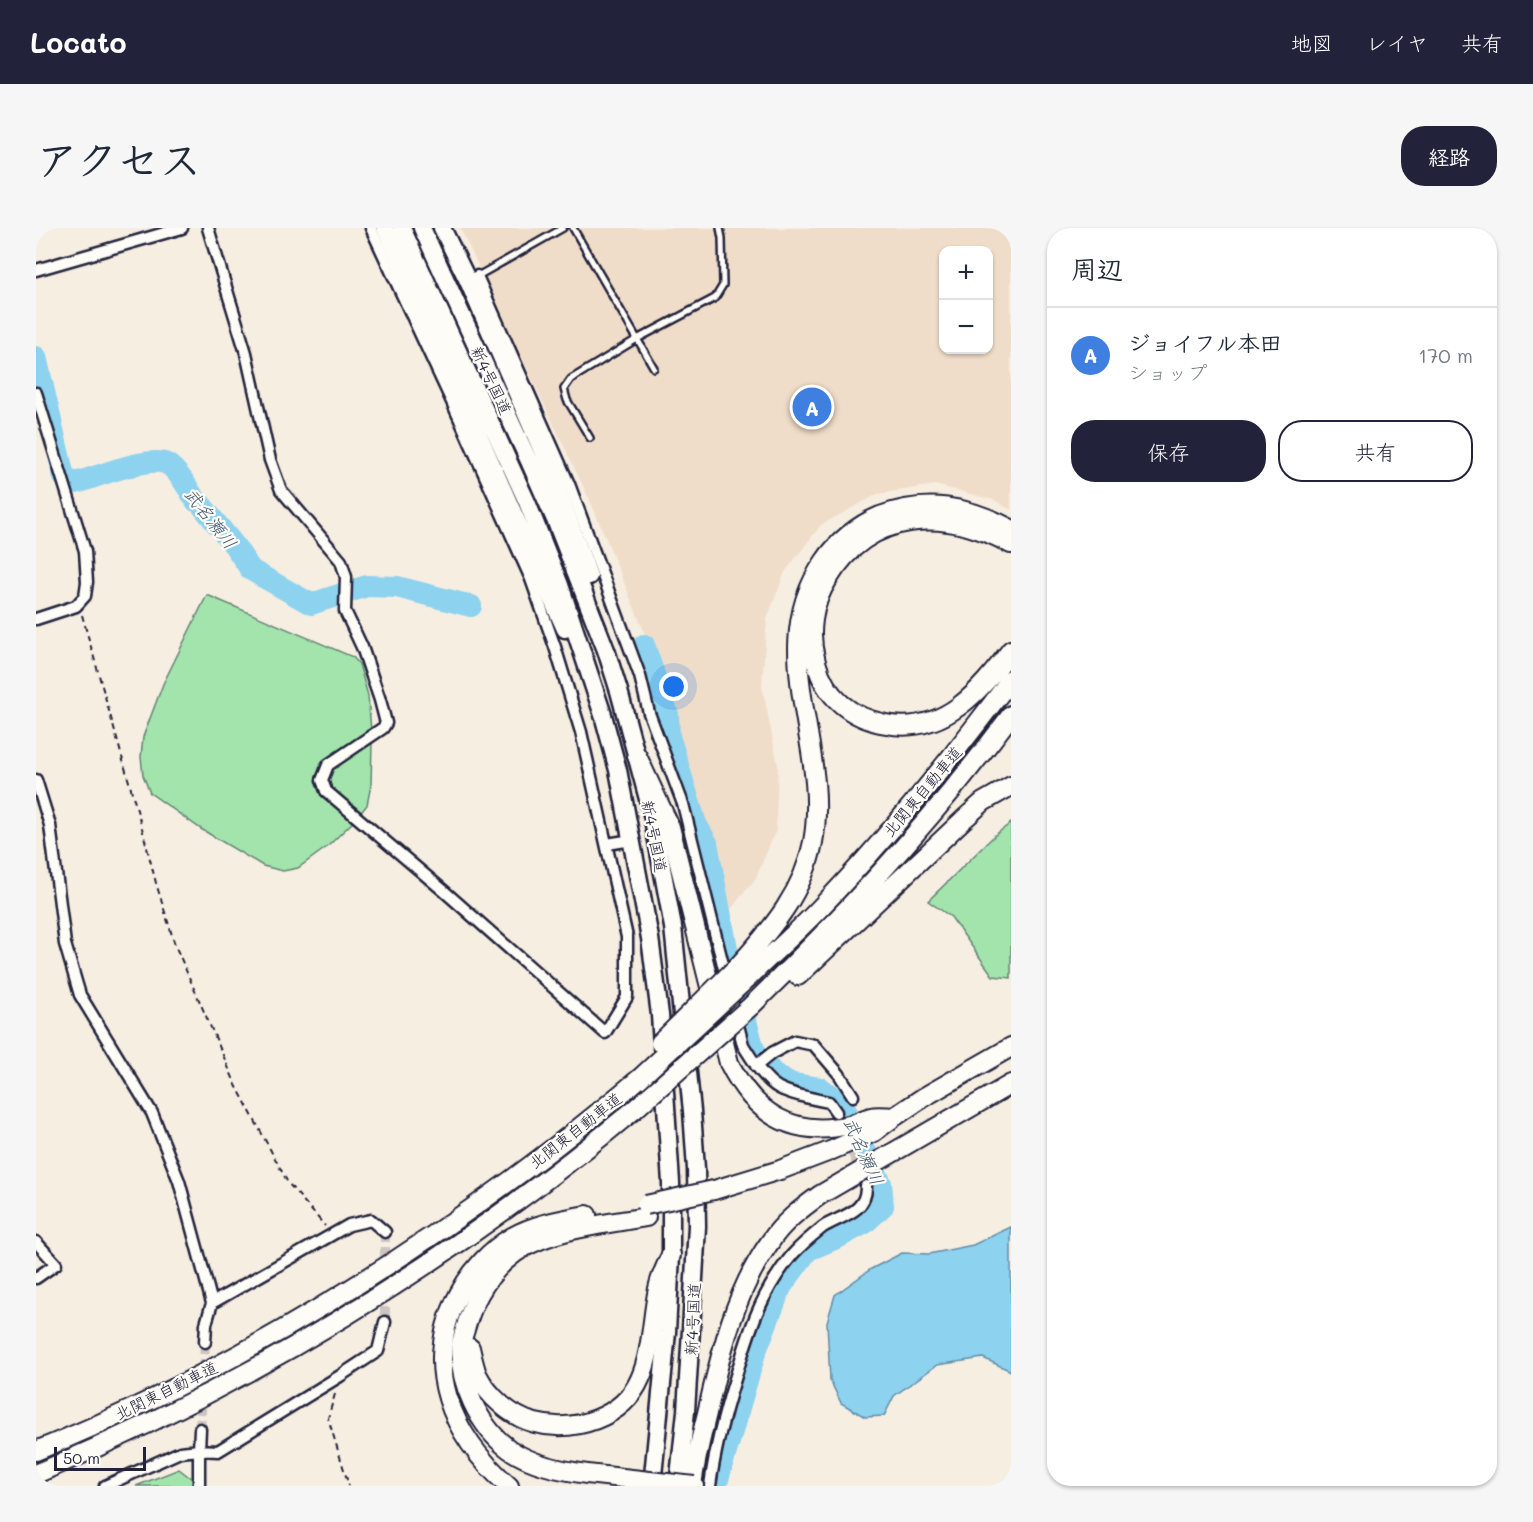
<!DOCTYPE html>
<html lang="ja">
<meta charset="utf-8">
<style>
:root{--surface:#fff;--page:#f6f6f7;--text:#1f2937;--muted:#747a83;--line:#e0e1e3;--accent:#22223b}
body{margin:0;font-family:Mali,"Klee One",sans-serif;background:var(--page);color:var(--text)}
.controls{position:absolute;right:18px;top:18px;display:grid;overflow:hidden;border-radius:12px;box-shadow:0 2px 4px #0004}
.controls button{width:54px;height:54px;display:grid;place-items:center;padding:0;border:0;border-bottom:2px solid var(--line);background:var(--surface);color:var(--text);font:30px sans-serif}
.scale{position:absolute;left:18px;bottom:15px;width:92px;box-sizing:border-box;padding-left:6px;border:3px solid #22223b;border-top:0;font-size:16px;line-height:21px;white-space:nowrap;color:#22223b;-webkit-text-stroke:4px #fdfcf7;paint-order:stroke}
.you{position:absolute;left:638px;top:459px;width:21px;height:21px;margin:-15px;border:4px solid #fff;border-radius:50%;background:#1a73e8;box-shadow:0 0 0 9px #1a73e833}
.badge{display:grid;place-items:center;width:39px;height:39px;border-radius:50%;background:var(--accent);color:#fff;font-size:20px;font-weight:700}
.pin{position:absolute;translate:-50% -50%;border:3px solid #fff;box-shadow:0 2px 6px #0006}
.list{margin:0;padding:0;list-style:none}
h2{display:flex;justify-content:space-between;align-items:center;height:78px;margin:0;padding:0 24px;font-size:26px}
h2 small{font-size:20px;font-weight:400;color:var(--muted)}
.list li{display:grid;grid-template-columns:39px 1fr auto;gap:18px;align-items:center;box-sizing:border-box;height:96px;padding:0 24px;border-top:2px solid var(--line)}
.list b{display:block;font-size:22px;white-space:nowrap}
.list p{margin:0;font-size:20px;white-space:nowrap;color:var(--muted)}
.list em{font-size:20px;font-style:normal;color:var(--muted)}
.actions{display:flex;gap:12px;padding:18px 24px}
.actions a{flex:1;padding:14px 0;border:2px solid var(--accent);border-radius:24px;text-align:center;font-size:21px;color:var(--accent)}
.actions .main{background:var(--accent);color:#fff}
.map{position:relative;flex:none;width:975px;height:1258px;overflow:hidden;border-radius:24px}
header{display:flex;align-items:center;gap:36px;box-sizing:border-box;height:84px;padding:0 30px;background:var(--accent);color:#fff}
header strong{font-size:28px}
nav{display:flex;gap:33px;margin-inline-start:auto;font-size:21px}
.intro{display:flex;align-items:center;justify-content:space-between;box-sizing:border-box;height:144px;padding:0 36px}
h1{margin:0;font-size:42px}
.button{padding:15px 27px;border-radius:24px;background:var(--accent);color:#fff;font-size:21px;font-weight:700}
main{display:flex;gap:36px;padding:0 36px}
aside{flex:1;background:var(--surface);border-radius:24px;box-shadow:0 2px 4px #0004}
.map>svg:first-child{display:block}
</style>
<header>
<strong>Locato</strong>
<nav><a>地図</a><a>レイヤ</a><a>共有</a></nav>
</header>
<div class="intro"><h1>アクセス</h1><a class="button">経路</a></div>
<main>
<div class="map">
<svg width="975" height="1258" viewBox="0 0 975 1258">
<rect width="100%" height="100%" fill="#f7eee2"/>
<filter id="ink" filterUnits="userSpaceOnUse"><feTurbulence type="fractalNoise" baseFrequency=".0167" numOctaves="2"/><feDisplacementMap in="SourceGraphic" scale="12" xChannelSelector="R" yChannelSelector="G"/><feConvolveMatrix kernelMatrix="1 2 1 2 8 2 1 2 1" color-interpolation-filters="sRGB"/></filter>
<g filter="url(#ink)">
<path fill="#f0ddc9" fill-rule="evenodd" d="M 424,0 L 975,0 L 975,282 L 958,272 L 899,257 L 842,266 L 785,297 L 749,344 L 731,391 L 726,457 L 742,537 L 740,602 L 720,650 L 691,686 L 673,612 L 612,413 L 556,277 ZM 908,22 L 952,22 L 952,122 L 908,122 Z"/>
<path fill="#a3e4ad" stroke="#628374" stroke-width="1.5" d="M 171,367 L 317,429 L 323,436 L 332,468 L 336,514 L 335,557 L 331,577 L 319,592 L 291,619 L 262,640 L 247,643 L 227,638 L 165,601 L 114,565 L 107,547 L 105,529 L 107,509 L 127,456 Z
M 975,595 L 975,750 L 957,748 L 915,689 L 892,673 L 959,607 Z
M 143,1241 L 165,1258 L 100,1258 Z"/>
<path fill="#8dd2ef" stroke="#628ca7" stroke-width="1.5" d="M 975,999 L 975,1143 L 947,1130 L 901,1137 L 858,1168 L 848,1188 L 829,1189 L 805,1175 L 794,1152 L 791,1094 L 799,1067 L 835,1041 L 866,1025 L 893,1026 L 937,1017 Z"/>
<g fill="none" stroke-linecap="round" stroke-linejoin="round">
<path stroke="#8dd2ef" stroke-width="22" d="M 0,129 L 28,249 L 40,255 C 60,249 113,227 131,236 C 141,241 154,263 160,273 L 163,274 L 198,317 L 215,342 L 275,376 L 331,358 L 361,359 L 435,378
M 608,417 L 632,487 L 633,508 L 660,596 L 671,615 L 693,731 L 718,822 L 737,845 L 756,856 L 784,860 L 806,875 L 845,955 L 847,978 L 829,995 L 803,1009 L 772,1022 L 745,1059 L 719,1125 L 680,1258"/>
<path stroke="#ccc5c1" stroke-width="10" stroke-dasharray="10 5" stroke-linecap="butt" d="M 811,911 L 830,958
M 349,1004 L 349,1094
M 164,1201 L 169,1114"/>
<g stroke="#22223b" stroke-width="10">
<path id="service" d="M 537,0 L 618,140
M 440,49 L 527,0
M 554,210 L 531,172 L 528,161 L 535,151 L 601,111 L 679,70 L 687,57 L 686,10 L 684,0"/>
</g>
<g stroke="#22223b" stroke-width="15">
<path id="minor" d="M 172,0 L 210,125 L 234,232 L 245,262 L 305,333 L 310,349 L 309,383 L 326,419 L 344,472 L 350,495 L 347,500 L 292,537 L 286,552 L 290,563 L 408,663 L 569,805 L 591,769 L 591,709 L 545,504 L 519,419 L 495,351 L 416,174 L 335,0
M 0,42 L 146,0
M 441,48 L 533,256 L 604,448 L 613,485 L 647,576 L 707,817 C 716,831 728,852 743,860 C 757,867 777,871 793,874 L 800,884
M 0,165 L 49,323 L 51,354 L 49,368 L 40,378 L 0,391
M 0,552 L 14,597 L 29,716 L 44,767 L 116,885 L 143,953 L 176,1075 L 170,1096 L 169,1114
M 571,616 L 596,612
M 720,838 L 736,825 L 759,813 L 778,817 L 803,846 L 817,868
M 0,1014 L 20,1036 L 0,1050
M 176,1075 L 313,997 L 335,992 L 349,1004
M 69,1258 L 144,1224 L 163,1222 L 182,1223 L 304,1148 L 342,1123 L 349,1094
M 163,1258 L 163,1222 L 164,1201
M 674,1258 C 679,1221 688,1186 699,1151 C 713,1103 724,1066 756,1027 C 765,1017 777,1007 787,999 C 804,988 831,985 830,958"/>
</g>
<g stroke="#22223b" stroke-width="21">
<path id="trunk" d="M 349,0 L 438,196 L 529,401
M 366,0 L 491,274 L 524,357 L 567,487 L 582,542 L 614,710 L 624,787 L 635,955 L 635,1027 L 631,1104 L 616,1258
M 386,0 L 493,233 L 520,294 L 570,422 L 583,463 L 616,586 L 637,699 L 656,883 L 660,941 L 661,998 L 655,1102 L 650,1183 L 642,1258
M 406,0 L 432,53 L 517,248 L 553,348"/>
</g>
<g stroke="#22223b" stroke-width="22">
<path id="motorway" d="M 975,316 C 909,280 834,281 792,351 C 776,376 772,406 780,434 C 789,469 815,490 850,496 C 908,507 944,463 975,422
M 601,528 L 634,599 L 693,835 C 718,885 756,910 813,897 C 821,895 827,891 835,889 C 842,887 851,889 858,889
M 703,737 C 736,701 768,663 777,614 C 795,519 727,421 788,334 C 801,314 822,297 844,288 C 891,271 931,278 975,301
M 762,748 L 927,592 L 947,574 L 975,558
M 713,749 C 736,726 760,705 782,682 C 852,610 915,531 975,451
M 715,778 C 809,687 897,592 975,487
M 678,962 L 744,942 L 794,923 L 838,904 L 858,889 L 888,869 L 975,819
M 434,1120 C 436,1128 438,1138 441,1146 C 452,1168 475,1189 499,1195 C 538,1205 587,1190 604,1151 C 616,1125 616,1088 622,1061 C 624,1049 630,1038 635,1027
M 0,1223 C 167,1155 329,1059 475,952 C 519,920 561,886 603,851
M 0,1246 C 216,1155 419,1031 599,881
M 551,1246 C 524,1242 496,1237 473,1221 C 444,1200 421,1153 425,1117 C 426,1110 429,1102 431,1095 C 440,1066 454,1043 479,1025 C 512,1001 570,996 610,989
M 473,1258 C 415,1208 385,1138 423,1066 C 435,1043 454,1022 476,1009 C 499,996 525,992 551,987
M 656,1258 C 659,1232 666,1206 672,1181 C 685,1124 699,1063 734,1014 C 747,994 766,980 784,967 L 975,856"/>
</g>
<path stroke="#22223b" stroke-width="2" stroke-dasharray="6 4.5" stroke-linecap="butt" d="M 46,387 L 106,600 L 120,655 L 139,717 L 200,857 L 252,955 L 289,998
M 299,1166 L 292,1190 L 313,1258"/>
<use href="#service" stroke="#fdfcf7" stroke-width="5"/>
<use href="#minor" stroke="#fdfcf7" stroke-width="10"/>
<use href="#trunk" stroke="#fdfcf7" stroke-width="16"/>
<use href="#motorway" stroke="#fdfcf7" stroke-width="18"/>
<g stroke="#22223b" stroke-width="22" stroke-linecap="butt">
<path id="motorway-bridge" d="M 624,815 L 703,737
M 603,851 L 713,749
M 599,881 L 715,778
M 610,977 L 678,962
M 551,1246 L 658,1258"/>
</g>
<use href="#motorway-bridge" stroke="#fdfcf7" stroke-width="18"/>
</g>
</g>
<g text-anchor="middle" dominant-baseline="central" stroke-width="4.5" stroke-linejoin="round" paint-order="stroke">
<g font-size="16" fill="#22223b" stroke="#fdfcf7">
<text transform="translate(456 152) rotate(65)">新4号国道</text>
<text transform="translate(886 563) rotate(-50)">北関東自動車道</text>
<text transform="translate(619 608) rotate(79)">新4号国道</text>
<text transform="translate(539 902) rotate(-38)">北関東自動車道</text>
<text transform="translate(656 1091) rotate(-87)">新4号国道</text>
<text transform="translate(130 1162) rotate(-26)">北関東自動車道</text>
</g>
<g font-size="18" font-style="italic" fill="#425771" stroke="#fdfcf7">
<text transform="translate(175 290) rotate(52)">武名瀬川</text>
<text transform="translate(828 923) rotate(66)">武名瀬川</text>
</g>
</g>
</svg>
<div class="controls">
<button>+</button>
<button>−</button>
</div>
<div class="scale">50 m</div>
<div class="you"></div>
<div class="pin badge" style="left:776px;top:179px;background:#3f7fe0">A</div>
</div>
<aside>
<h2>周辺<small></small></h2>
<ul class="list">
<li><span class="badge" style="background:#3f7fe0">A</span><div><b>ジョイフル本田</b><p>ショップ</p></div><em>170 m</em></li>
</ul>
<div class="actions"><a class="main">保存</a><a>共有</a></div>
</aside>
</main>
